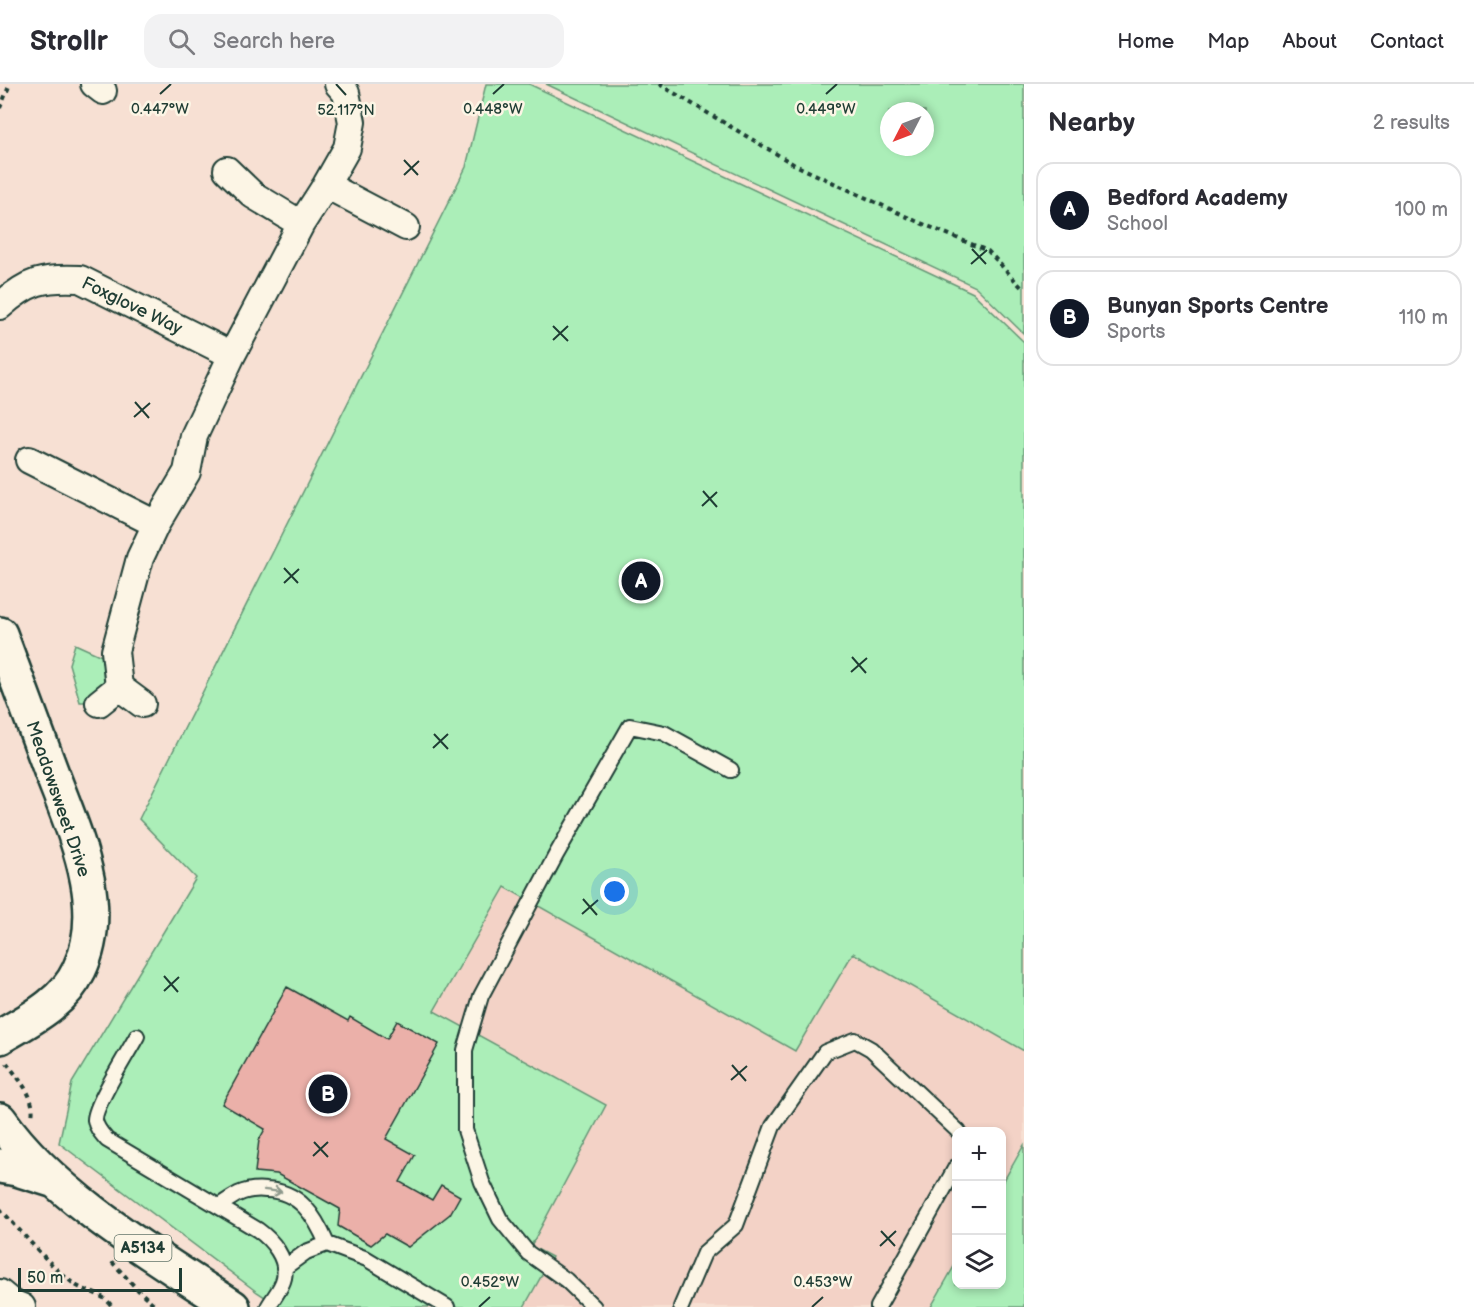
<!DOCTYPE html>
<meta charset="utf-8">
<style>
:root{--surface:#fff;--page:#f2f2f3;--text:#2b2b33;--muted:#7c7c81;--line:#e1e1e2;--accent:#111827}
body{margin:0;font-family:"Balsamiq Sans",sans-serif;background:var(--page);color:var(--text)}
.controls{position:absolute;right:18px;bottom:18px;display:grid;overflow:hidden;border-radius:12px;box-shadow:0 3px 9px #0003}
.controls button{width:54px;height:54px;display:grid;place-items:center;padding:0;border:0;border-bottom:2px solid var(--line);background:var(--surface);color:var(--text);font:30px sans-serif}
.compass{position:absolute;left:880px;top:18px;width:54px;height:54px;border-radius:50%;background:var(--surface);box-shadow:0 3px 9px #0003;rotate:228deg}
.scale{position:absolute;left:18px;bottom:15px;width:164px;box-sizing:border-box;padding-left:6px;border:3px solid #1f3d34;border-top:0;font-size:16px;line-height:21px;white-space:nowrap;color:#1f3d34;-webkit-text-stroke:4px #fcf5e5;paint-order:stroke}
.you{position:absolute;left:615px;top:808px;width:21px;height:21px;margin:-15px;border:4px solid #fff;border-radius:50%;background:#1a73e8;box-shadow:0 0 0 9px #1a73e833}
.badge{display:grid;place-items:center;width:39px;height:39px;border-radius:50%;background:var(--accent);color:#fff;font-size:20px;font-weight:700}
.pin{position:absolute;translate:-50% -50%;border:3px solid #fff;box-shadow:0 2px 6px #0006}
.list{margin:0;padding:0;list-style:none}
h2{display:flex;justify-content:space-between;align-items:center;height:78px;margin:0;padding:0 24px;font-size:26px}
h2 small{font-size:20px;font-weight:400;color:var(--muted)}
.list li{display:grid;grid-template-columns:39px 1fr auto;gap:18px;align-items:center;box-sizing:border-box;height:96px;margin:0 12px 12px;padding:0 12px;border:2px solid var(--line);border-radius:18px}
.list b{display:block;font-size:22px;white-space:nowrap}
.list p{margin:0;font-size:20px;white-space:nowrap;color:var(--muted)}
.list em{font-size:20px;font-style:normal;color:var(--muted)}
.icon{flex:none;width:33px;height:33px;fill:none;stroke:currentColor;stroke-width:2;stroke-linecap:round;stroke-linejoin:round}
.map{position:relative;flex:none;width:1024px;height:1223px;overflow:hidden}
header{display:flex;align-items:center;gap:36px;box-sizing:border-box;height:84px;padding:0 30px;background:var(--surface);border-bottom:2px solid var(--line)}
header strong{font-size:28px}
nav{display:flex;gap:33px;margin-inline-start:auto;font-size:21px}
.search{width:420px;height:54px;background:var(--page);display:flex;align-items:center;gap:15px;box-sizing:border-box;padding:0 21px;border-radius:18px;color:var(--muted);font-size:22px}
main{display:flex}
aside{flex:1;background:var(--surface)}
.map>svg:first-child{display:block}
</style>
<header>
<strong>Strollr</strong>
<div class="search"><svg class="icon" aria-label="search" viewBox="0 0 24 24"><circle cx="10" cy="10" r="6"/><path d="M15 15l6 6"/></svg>Search here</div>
<nav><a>Home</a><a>Map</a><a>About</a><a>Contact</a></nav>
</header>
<main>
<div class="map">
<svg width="1024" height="1223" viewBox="0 0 1024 1223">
<rect width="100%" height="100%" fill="#f7e0d3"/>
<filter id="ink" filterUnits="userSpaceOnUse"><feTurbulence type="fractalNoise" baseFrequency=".0167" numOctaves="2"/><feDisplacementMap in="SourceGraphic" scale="12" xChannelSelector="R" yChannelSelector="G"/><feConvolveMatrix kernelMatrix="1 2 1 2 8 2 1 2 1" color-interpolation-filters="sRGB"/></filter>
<g filter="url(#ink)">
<path fill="#f3d2c6" d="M 486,0 L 529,0 L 973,209 L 1024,258 L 1024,1061 L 1002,1100 L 1002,1048 L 956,1048 L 956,1179 L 931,1223 L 524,1223 L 552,1173 L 530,1162 L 434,927 L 139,735 L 466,83 Z"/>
<path fill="#abeeb8" stroke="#659676" stroke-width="1.5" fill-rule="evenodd" d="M 486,0 L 529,0 L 973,209 L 1024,258 L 1024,967 L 853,869 L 795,967 L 505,803 L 434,927 L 606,1021 L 531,1162 L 552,1173 L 524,1223 L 280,1223 L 257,1208 L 59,1059 L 72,999 L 196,794 L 139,735 L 466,83 Z
M 546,0 L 1024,0 L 1024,250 L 976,203 ZM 889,27 L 925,27 L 925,63 L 889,63 Z
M 75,560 L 106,574 C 106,596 105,606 84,618 L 80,618 L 69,580 Z
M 1024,1061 L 1024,1223 L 931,1223 L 956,1179 L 956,1200 L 1002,1200 L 1002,1100 Z"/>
<path fill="#ebb0a9" stroke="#1f3d34" stroke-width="1.5" d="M 287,903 L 348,937 L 350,933 L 387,955 L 397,937 L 439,960 L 386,1055 L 415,1071 L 400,1098 L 432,1116 L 441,1101 L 460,1112 L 450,1130 L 408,1163 L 385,1150 L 371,1161 L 338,1142 L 340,1125 L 277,1090 L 255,1088 L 259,1056 L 265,1045 L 222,1020 Z"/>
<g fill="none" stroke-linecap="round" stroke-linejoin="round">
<g stroke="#1f3d34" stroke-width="18">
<path id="service" d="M 137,952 C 129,967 94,1022 95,1036 C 96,1044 102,1050 107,1056 L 258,1146 C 272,1156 288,1175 284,1194 C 282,1204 273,1214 268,1223
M 219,1122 C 225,1118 232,1113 238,1110 C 247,1106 257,1105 266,1106 C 300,1107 315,1132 327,1160
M 284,1184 L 306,1168 L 327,1160 L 367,1175 L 447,1223
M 594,1223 L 566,1196 L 528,1169 L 500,1135 L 482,1098 L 465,1046 L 465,966 L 481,912 L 556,771 L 630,642 L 664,649 L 731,686
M 681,1223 L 704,1169 L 736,1141 L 773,1042 L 825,968 L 855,956 L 871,965 L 959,1048
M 878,1223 L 956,1083"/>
</g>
<g stroke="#1f3d34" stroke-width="30">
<path id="minor" d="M 94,0 L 103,7
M 227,86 L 253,111 L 301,140
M 326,101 L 406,143
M 0,222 C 28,197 43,193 80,195 L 232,271
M 29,376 L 156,440
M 99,619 L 119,603
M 142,620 L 119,603 L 115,567 L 140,474 L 156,440 L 187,388 L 194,352 L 232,271 L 301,140 L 326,101 L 347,64 L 352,38 L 346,9 L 338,0
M 0,1209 L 12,1219 L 22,1223"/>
</g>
<g stroke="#1f3d34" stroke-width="38">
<path id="tertiary" d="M 0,550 C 16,593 32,636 48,679 C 71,742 111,820 79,886 C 64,919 29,936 0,953"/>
</g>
<g stroke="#1f3d34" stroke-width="38">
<path id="primary" d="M 0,1036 C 53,1112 156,1173 233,1223
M 0,1082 L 17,1085 L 52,1096"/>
</g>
<path stroke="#1f3d34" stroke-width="4" stroke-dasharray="4.5 4.5" stroke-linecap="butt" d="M 659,0 L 795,81 L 916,137 L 988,167 L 1024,206
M 0,24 L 10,0
M 7,979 C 18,995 36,1012 32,1033
M 0,1125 C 22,1148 52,1185 77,1202 C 89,1209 105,1210 112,1223
M 112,1178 L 138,1206 L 157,1223"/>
<use href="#service" stroke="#fcf5e5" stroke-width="14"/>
<use href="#minor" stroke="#fcf5e5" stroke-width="26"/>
<use href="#tertiary" stroke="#fcf5e5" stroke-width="33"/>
<use href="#primary" stroke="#fcf5e5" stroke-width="33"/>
</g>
<defs><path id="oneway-shaft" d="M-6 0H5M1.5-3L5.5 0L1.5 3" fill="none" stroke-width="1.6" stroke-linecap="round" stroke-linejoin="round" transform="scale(1.5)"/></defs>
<use stroke="#8e998c" href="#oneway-shaft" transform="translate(273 1107) rotate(7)"/>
</g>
<path fill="none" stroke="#1f3d34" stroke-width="2" d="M 336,0 L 346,11M 160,10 L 171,0M 493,10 L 504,0M 826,10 L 837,0M 404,76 L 418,91M 404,91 L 419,77M 972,165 L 986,180M 971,180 L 987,166M 553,242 L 568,257M 553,256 L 568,242M 135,318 L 149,334M 134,333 L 150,319M 703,407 L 717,423M 702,422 L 717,408M 284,484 L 298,499M 284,499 L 299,485M 852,573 L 866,589M 851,588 L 867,574M 434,650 L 448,665M 433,664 L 448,650M 583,815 L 597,831M 582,830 L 598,816M 164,892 L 178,908M 164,907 L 179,893M 732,981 L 746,997M 731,996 L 747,982M 314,1058 L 328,1073M 313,1072 L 328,1058M 881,1147 L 895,1162M 880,1162 L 896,1147M 479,1223 L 490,1213M 812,1223 L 823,1213"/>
<g text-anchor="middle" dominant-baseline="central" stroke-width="5" stroke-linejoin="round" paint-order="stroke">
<rect fill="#fcf5e5" stroke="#617469" stroke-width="1.5" x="114.5" y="1151" width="57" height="26" rx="4.5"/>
<g font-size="16" font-weight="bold" fill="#1f3d34">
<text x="143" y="1164">A5134</text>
</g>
<g font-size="18" fill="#1f3d34" stroke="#fcf5e5">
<text transform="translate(132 222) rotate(26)">Foxglove Way</text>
<text transform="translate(58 715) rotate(71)">Meadowsweet Drive</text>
</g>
</g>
<g font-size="15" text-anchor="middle" fill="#1f3d34" stroke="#fcf5e5" stroke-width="5" stroke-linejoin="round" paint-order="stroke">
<text x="160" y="30">0.447°W</text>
<text x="493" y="30">0.448°W</text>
<text x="826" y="30">0.449°W</text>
<text x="346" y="31">52.117°N</text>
<text x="490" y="1203">0.452°W</text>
<text x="823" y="1203">0.453°W</text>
</g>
</svg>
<div class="controls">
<button>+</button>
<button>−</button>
<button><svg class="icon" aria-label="layers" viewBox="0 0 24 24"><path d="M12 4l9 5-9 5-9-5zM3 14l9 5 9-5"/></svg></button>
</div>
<svg class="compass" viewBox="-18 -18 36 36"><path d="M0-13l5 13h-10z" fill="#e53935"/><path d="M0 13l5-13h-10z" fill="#7c7c81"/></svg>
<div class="scale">50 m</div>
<div class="you"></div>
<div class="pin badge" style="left:641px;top:497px">A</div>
<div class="pin badge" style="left:328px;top:1010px">B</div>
</div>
<aside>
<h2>Nearby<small>2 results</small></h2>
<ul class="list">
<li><span class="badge">A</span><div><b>Bedford Academy</b><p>School</p></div><em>100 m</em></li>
<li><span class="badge">B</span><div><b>Bunyan Sports Centre</b><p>Sports</p></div><em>110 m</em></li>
</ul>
</aside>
</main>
